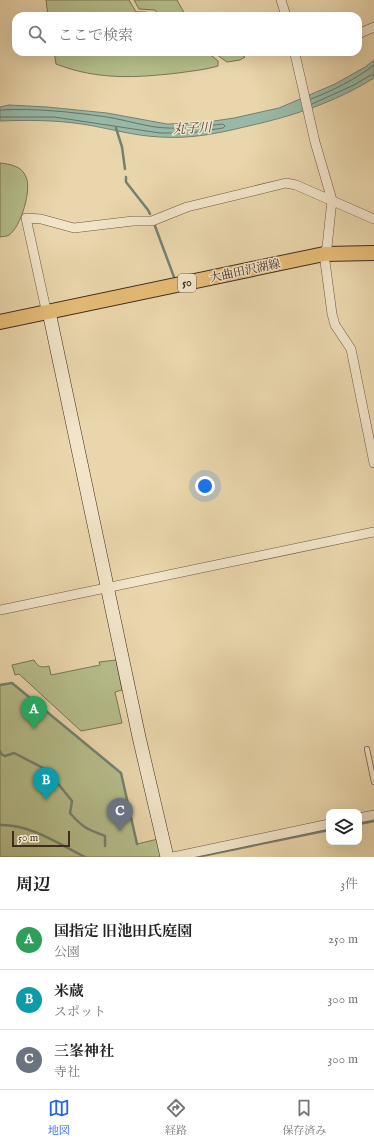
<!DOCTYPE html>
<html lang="ja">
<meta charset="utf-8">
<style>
:root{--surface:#fff;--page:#f2f2f2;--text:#222;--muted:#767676;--line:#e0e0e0;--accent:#2563eb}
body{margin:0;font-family:"IM FELL English","Noto Serif JP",serif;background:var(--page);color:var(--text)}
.controls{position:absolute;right:12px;bottom:12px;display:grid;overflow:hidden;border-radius:8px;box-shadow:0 4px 16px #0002}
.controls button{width:36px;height:36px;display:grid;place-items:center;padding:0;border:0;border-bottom:1px solid var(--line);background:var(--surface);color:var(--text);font:20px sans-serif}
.scale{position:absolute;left:12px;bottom:10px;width:58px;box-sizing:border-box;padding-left:4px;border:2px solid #412c20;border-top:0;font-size:11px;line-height:14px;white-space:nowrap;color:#412c20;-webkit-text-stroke:3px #f1e4c9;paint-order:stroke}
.you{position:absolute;left:205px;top:486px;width:14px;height:14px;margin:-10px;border:3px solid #fff;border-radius:50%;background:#1a73e8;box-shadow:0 0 0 6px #1a73e833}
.badge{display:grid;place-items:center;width:26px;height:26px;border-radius:50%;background:var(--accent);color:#fff;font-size:13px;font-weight:700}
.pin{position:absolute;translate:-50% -33px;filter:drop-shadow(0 1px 2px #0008)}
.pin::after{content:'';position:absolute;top:21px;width:14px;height:12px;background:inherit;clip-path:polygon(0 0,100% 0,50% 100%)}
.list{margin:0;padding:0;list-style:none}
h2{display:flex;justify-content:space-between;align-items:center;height:52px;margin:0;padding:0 16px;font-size:17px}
h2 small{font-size:13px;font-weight:400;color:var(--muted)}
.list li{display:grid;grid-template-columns:26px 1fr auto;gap:12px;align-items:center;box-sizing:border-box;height:60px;padding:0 16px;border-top:1px solid var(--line)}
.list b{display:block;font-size:15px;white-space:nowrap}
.list p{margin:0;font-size:13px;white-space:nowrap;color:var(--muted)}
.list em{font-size:13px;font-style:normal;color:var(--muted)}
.icon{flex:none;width:22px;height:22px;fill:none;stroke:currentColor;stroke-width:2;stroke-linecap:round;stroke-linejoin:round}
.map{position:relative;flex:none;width:374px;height:857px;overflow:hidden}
.search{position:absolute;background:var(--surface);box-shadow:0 4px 16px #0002;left:12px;right:12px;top:12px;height:44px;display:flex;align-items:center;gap:10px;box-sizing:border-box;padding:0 14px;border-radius:12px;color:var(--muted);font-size:15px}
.sheet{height:232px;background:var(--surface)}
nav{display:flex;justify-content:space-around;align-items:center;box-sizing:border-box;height:56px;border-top:1px solid var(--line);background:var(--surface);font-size:11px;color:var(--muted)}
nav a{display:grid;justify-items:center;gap:2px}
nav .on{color:var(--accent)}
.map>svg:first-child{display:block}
</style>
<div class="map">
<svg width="374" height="857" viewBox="0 0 374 857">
<rect width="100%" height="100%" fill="#ead6ac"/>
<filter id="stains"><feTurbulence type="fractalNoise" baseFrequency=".005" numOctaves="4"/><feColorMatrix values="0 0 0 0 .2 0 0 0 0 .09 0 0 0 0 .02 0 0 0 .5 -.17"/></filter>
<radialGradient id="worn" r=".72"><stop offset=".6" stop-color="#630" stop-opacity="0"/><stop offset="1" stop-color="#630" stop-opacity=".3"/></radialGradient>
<path fill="#b5be8b" stroke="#7b7556" d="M 46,0 L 129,0 L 136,12 C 142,12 149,11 154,16 L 48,16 Z
M 134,0 L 177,0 L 186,16 L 160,16 L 155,10 L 139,9 Z
M 54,52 L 207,52 L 218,61 L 218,66 C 205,70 191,71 178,73 C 135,78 97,80 56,64 Z
M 213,52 L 237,52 L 245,57 L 240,60 L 227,62 Z
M 0,163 C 10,164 22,166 26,177 C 32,189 21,227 9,235 C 6,237 3,236 0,237 Z
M 34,660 C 38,667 41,668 49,666 L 51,675 L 100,665 L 99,662 L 116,660 L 122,690 L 115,692 L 122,723 L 81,731 L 19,674 L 15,675 L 12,665 Z
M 12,683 L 121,773 L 137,844 L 158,839 L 162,857 L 0,857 L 0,685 Z"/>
<path fill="#98b9a7" stroke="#758171" d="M 374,60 L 374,78 C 334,103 290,117 244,127 C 216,134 189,139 160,137 C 134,136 108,128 82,124 C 55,120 28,120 0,121 L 0,107 L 9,105 L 47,107 L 107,113 L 167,124 L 201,123 L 234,118 L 279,108 L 335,84 L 365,67 Z"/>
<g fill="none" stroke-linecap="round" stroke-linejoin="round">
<path stroke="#6c7264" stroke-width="1" d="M 311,99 C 332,91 356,79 374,65
M 312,104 L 354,85 L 371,75 L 374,75
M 0,110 C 35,108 72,112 107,117 C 126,120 150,128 168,128 C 186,129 205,126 223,124 L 225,126 L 223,128 L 189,133 L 160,133 L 54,117 L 0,117"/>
<path stroke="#758171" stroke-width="2.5" d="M 116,128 L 122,147 L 125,169
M 126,177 L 126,182 L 148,210 L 150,214
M 155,226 L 174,277
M 0,685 L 12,683 L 121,773 L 137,844
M 0,751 L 1,754 L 5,756 L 14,753 L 47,770 L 72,801 L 70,813 C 83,828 87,829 105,836 L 105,846
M 359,824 L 374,821
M 0,825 C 30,824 59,844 85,857
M 197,857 L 329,830"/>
<g stroke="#6b5643" stroke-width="6">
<path id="lane" d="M 367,749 L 374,782"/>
</g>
<g stroke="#6b5643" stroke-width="10">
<path id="street" d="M 281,0 L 286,16
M 358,34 L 374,27
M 295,54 L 315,142 L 332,200 L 327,247 L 324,254 L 332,314 L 335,325 L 351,349 L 374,463
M 49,312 L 45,305 L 26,218 L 41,219 L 74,228 L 133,221 L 152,221 L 187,207 L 286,183 L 296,185 L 374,219
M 0,610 L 374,532
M 359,818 L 374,815
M 173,857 L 329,824"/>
</g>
<g stroke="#412c20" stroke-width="14">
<path id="secondary" d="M 49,312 L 139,737 L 167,857"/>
</g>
<g stroke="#412c20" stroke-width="16">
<path id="primary" d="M 0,322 L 324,254 L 374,253"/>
</g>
<use href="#lane" stroke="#f1e4c9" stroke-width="4.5"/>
<use href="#street" stroke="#f1e4c9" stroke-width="9"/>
<use href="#secondary" stroke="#f1e4c9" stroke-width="13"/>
<use href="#primary" stroke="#e5bb76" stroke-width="14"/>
</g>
<g text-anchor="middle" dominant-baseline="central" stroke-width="3" stroke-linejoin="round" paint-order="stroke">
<rect fill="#f1e4c9" stroke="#766353" stroke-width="1" x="178" y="274" width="18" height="18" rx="3"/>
<g font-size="11" font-weight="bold" fill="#412c20">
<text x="187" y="283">50</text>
</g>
<g font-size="12" fill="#412c20" stroke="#f1e4c9">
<text transform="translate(245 271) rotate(-12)">大曲田沢湖線</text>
</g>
<g font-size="13" font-style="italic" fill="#52483b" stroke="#f1e4c9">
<text transform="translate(192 129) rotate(-3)">丸子川</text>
</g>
</g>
<rect width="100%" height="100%" filter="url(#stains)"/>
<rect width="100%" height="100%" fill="url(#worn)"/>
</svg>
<div class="controls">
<button><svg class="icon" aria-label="layers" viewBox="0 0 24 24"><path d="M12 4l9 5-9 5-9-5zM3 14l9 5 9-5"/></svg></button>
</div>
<div class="scale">50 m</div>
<div class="you"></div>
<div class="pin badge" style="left:34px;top:729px;background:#2e9e5b">A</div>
<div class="pin badge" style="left:46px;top:800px;background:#0f9aa8">B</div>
<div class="pin badge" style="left:120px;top:831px;background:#6b7280">C</div>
<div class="search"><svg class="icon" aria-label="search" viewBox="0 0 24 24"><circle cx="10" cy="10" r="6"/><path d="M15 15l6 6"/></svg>ここで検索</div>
</div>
<section class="sheet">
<h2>周辺<small>3件</small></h2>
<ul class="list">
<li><span class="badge" style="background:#2e9e5b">A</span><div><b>国指定 旧池田氏庭園</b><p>公園</p></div><em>250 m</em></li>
<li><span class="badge" style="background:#0f9aa8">B</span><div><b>米蔵</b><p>スポット</p></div><em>300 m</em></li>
<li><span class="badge" style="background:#6b7280">C</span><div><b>三峯神社</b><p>寺社</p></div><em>300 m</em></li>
</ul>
</section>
<nav>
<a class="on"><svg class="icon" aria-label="map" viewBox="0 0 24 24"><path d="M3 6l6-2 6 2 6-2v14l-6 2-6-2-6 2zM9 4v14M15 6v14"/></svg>地図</a>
<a><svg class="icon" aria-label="directions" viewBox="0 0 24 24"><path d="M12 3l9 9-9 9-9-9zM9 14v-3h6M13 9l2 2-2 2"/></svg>経路</a>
<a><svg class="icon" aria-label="saved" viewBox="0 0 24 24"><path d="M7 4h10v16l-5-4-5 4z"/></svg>保存済み</a>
</nav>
